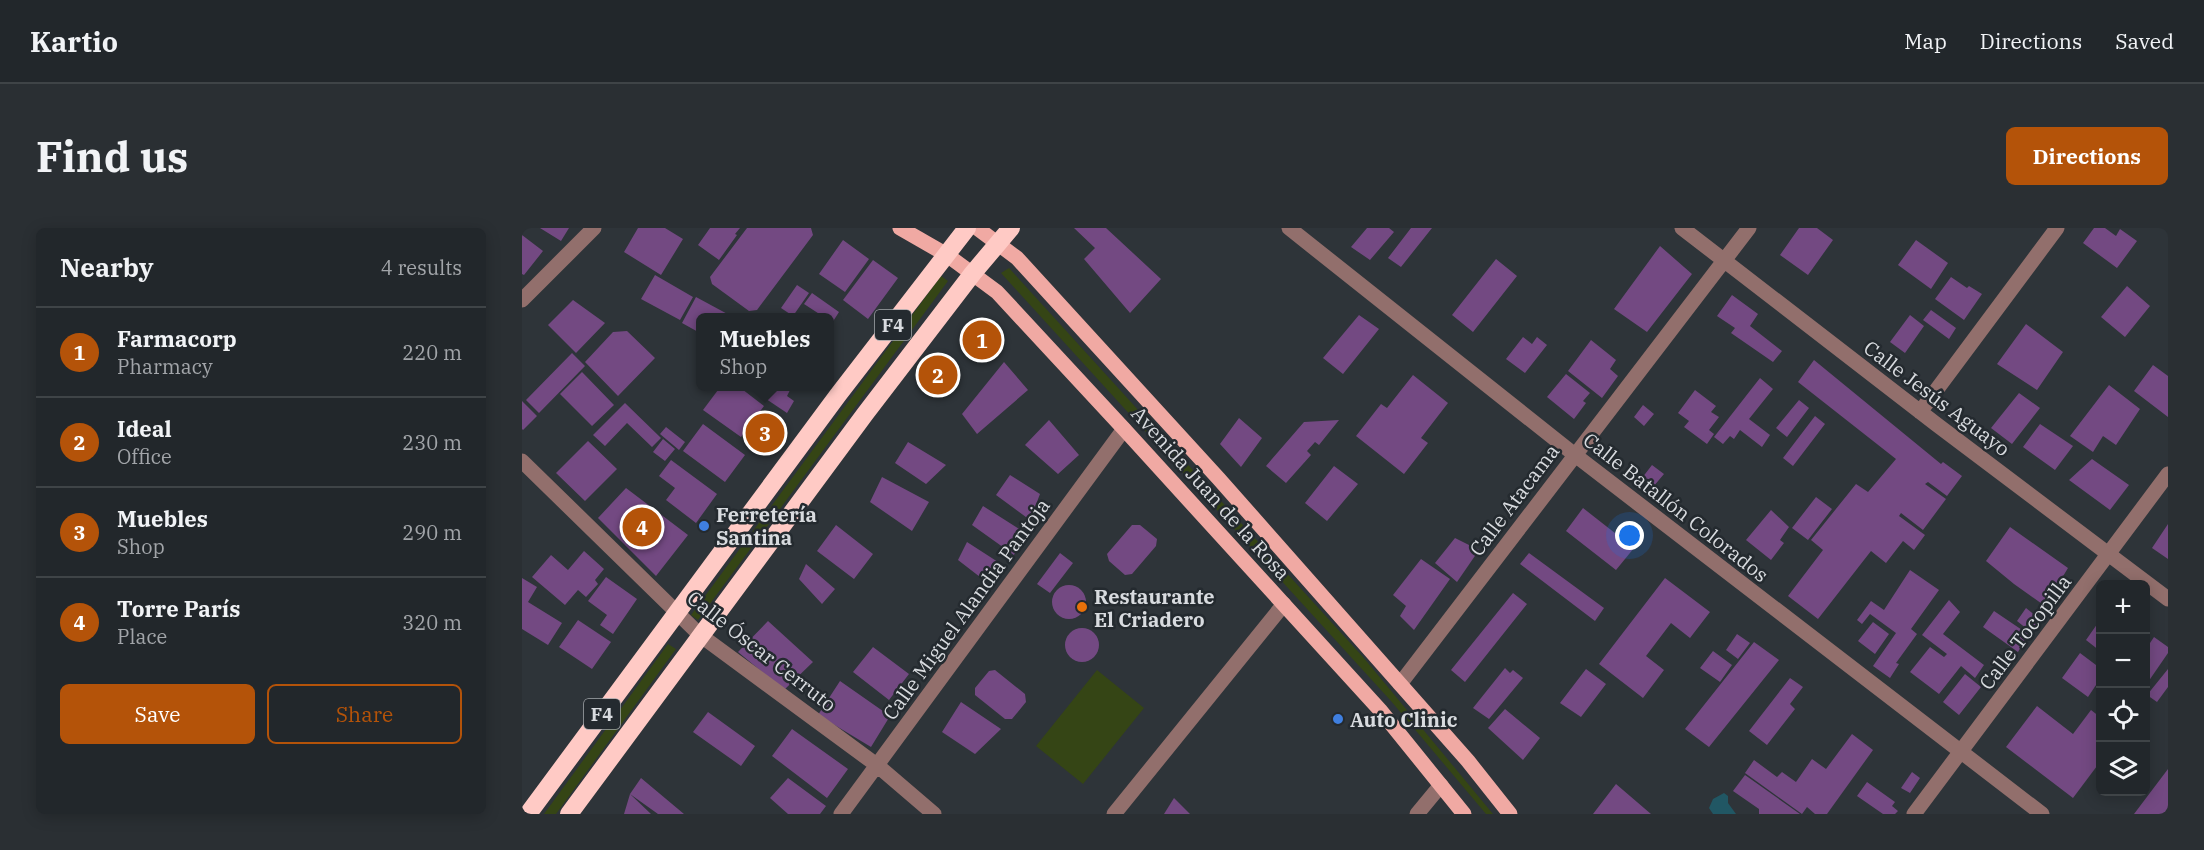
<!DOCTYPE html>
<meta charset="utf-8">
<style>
:root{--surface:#22272b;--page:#2a2f33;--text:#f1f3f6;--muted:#a2a5a9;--line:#3f4447;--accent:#b45309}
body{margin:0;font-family:"IBM Plex Serif",serif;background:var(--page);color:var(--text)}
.controls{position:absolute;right:18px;bottom:18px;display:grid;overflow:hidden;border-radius:9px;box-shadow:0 3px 15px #0003}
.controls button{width:54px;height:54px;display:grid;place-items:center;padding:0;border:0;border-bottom:2px solid var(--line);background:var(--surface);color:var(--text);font:30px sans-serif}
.you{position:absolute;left:1108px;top:308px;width:21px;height:21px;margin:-15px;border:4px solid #fff;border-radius:50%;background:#1a73e8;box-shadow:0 0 0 9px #1a73e833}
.badge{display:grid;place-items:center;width:39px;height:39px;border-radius:50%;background:var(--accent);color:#fff;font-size:20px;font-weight:700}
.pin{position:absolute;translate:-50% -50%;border:3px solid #fff;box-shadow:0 2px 6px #0006}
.popup{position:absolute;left:174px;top:85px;width:138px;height:78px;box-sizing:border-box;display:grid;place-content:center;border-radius:9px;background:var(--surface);filter:drop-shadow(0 2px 4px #0005);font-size:20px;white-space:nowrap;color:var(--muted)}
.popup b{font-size:22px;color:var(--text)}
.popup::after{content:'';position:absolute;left:50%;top:100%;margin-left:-12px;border:12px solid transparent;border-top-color:var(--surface)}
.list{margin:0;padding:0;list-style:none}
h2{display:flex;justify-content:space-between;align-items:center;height:78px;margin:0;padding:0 24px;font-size:26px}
h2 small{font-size:20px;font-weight:400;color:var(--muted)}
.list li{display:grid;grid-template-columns:39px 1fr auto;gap:18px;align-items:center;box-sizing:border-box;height:90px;padding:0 24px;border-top:2px solid var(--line)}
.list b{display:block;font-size:22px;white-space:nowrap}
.list p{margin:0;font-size:20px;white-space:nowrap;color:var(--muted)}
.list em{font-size:20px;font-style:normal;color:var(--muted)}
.actions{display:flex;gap:12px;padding:18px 24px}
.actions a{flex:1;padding:14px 0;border:2px solid var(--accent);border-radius:9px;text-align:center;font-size:21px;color:var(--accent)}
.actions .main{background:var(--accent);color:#fff}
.icon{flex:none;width:33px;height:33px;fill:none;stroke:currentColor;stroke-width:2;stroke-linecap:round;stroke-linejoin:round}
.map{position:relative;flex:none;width:1646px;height:586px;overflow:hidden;border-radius:9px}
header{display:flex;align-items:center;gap:36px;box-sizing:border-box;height:84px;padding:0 30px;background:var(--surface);border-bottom:2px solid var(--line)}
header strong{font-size:28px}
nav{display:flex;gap:33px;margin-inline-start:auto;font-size:21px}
.intro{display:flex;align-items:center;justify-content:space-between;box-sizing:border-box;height:144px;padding:0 36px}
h1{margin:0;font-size:42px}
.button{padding:15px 27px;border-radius:9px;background:var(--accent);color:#fff;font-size:21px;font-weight:700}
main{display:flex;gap:36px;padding:0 36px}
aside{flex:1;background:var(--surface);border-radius:9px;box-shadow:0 3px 15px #0003}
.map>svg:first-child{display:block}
</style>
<header>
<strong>Kartio</strong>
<nav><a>Map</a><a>Directions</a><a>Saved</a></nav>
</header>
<div class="intro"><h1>Find us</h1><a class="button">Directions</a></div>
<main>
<aside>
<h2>Nearby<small>4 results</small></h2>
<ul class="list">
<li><span class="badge">1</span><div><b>Farmacorp</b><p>Pharmacy</p></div><em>220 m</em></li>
<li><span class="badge">2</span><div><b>Ideal</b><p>Office</p></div><em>230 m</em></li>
<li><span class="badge">3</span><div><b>Muebles</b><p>Shop</p></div><em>290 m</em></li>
<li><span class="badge">4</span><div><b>Torre París</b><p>Place</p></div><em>320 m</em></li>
</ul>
<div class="actions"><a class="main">Save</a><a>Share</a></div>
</aside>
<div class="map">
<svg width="1646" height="586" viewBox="0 0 1646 586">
<rect width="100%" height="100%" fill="#2e3439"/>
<path fill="#354515" d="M 487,40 L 841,429 L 971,586 L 964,586 L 869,473 L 479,45 Z
M 419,48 L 426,53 L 176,392 L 169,387 Z
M 146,416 L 154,421 L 34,586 L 22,586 Z
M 575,442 L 622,480 L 561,556 L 514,518 Z"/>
<path fill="#215764" d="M 1202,565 L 1206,568 L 1206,575 L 1214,586 L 1191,586 L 1187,580 L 1191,571 Z"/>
<path fill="#734982" d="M 18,0 L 47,0 L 39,13 Z
M 116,0 L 143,0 L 161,11 L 139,47 L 102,24 Z
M 188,0 L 218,0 L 213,6 L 215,7 L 197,32 L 176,17 Z
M 225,0 L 289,0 L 291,7 L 235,82 L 227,83 L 190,56 L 188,49 Z
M 552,0 L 584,0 L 639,51 L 608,85 L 562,31 L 573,20 Z
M 845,0 L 867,0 L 872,4 L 848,32 L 829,19 Z
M 889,0 L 910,0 L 879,39 L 866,30 Z
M 1277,0 L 1295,0 L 1311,12 L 1286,47 L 1258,27 Z
M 1572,0 L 1583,0 L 1594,8 L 1598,1 L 1615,13 L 1595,40 L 1561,15 Z
M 0,7 L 21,23 L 2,47 L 0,46 Z
M 321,12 L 347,31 L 323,64 L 297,46 Z
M 1394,12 L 1426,35 L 1409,61 L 1376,37 Z
M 1138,18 L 1170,46 L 1125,104 L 1092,81 Z
M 974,31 L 995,48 L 951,104 L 930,87 Z
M 351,32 L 376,50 L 346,91 L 321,72 Z
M 133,47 L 171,69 L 158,92 L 119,71 Z
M 1429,49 L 1445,60 L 1447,58 L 1460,66 L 1442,92 L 1413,71 Z
M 275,57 L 287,65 L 271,88 L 259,80 Z
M 1605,58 L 1628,78 L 1603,109 L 1579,89 Z
M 290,65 L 317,84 L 310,95 L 308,89 L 302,89 L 282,76 Z
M 1210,67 L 1236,86 L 1228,98 L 1260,123 L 1251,134 L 1209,105 L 1213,100 L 1195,88 Z
M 174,69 L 211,89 L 178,89 L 178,105 L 160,95 Z
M 51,72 L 83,95 L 54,125 L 26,97 Z
M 1409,82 L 1434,100 L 1427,111 L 1401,92 Z
M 837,87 L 857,101 L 821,146 L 801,130 Z
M 1388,87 L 1402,98 L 1383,125 L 1368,114 Z
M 1504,96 L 1541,124 L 1515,162 L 1475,136 Z
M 105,103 L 133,130 L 96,168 L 63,134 L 91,104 Z
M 1001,109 L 1010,116 L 1015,109 L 1025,117 L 1003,145 L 984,131 Z
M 1069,112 L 1094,132 L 1088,141 L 1096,148 L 1080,170 L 1046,143 Z
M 50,125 L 63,138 L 17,185 L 4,172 Z
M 1292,132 L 1419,236 L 1421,234 L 1440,248 L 1425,268 L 1406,254 L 1403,256 L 1424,271 L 1401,302 L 1379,285 L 1377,288 L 1403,307 L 1392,322 L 1381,313 L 1364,335 L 1349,323 L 1296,391 L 1266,368 L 1301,322 L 1289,312 L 1334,256 L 1346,264 L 1374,231 L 1276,154 Z
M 482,134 L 506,162 L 455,206 L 440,186 Z
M 1631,137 L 1646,148 L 1646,189 L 1612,163 Z
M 60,144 L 92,177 L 70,198 L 38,166 Z
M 1044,146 L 1068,165 L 1061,173 L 1064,175 L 1052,191 L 1025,169 Z
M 891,147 L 926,175 L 899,210 L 906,215 L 882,246 L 834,208 L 859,176 L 865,180 Z
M 1238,150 L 1251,161 L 1227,191 L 1248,207 L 1240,219 L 1218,202 L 1212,211 L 1208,208 L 1201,216 L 1192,209 Z
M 1587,157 L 1618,181 L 1594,217 L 1581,208 L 1571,224 L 1548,208 Z
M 199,158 L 216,158 L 242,178 L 219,209 L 181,182 Z
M 243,158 L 264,158 L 268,162 L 265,168 L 272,173 L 265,185 L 238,167 Z
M 1173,162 L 1194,178 L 1189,184 L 1197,189 L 1187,202 L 1192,206 L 1185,216 L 1162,199 L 1167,193 L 1156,185 Z
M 1497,165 L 1518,180 L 1490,216 L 1469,200 Z
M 1277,172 L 1287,180 L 1265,209 L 1254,200 Z
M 0,173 L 15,188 L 1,202 L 0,201 Z
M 103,175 L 139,210 L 130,219 L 105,195 L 83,218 L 71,207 Z
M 1121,177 L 1132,186 L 1122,198 L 1112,189 Z
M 1293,188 L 1303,196 L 1271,238 L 1261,230 Z
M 717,190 L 740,210 L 719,239 L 698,216 Z
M 527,192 L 557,227 L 536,246 L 503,217 Z
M 817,192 L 797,217 L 793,214 L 785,223 L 789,227 L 764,255 L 744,238 L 782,194 Z
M 181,196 L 223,227 L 203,254 L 161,223 Z
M 1518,196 L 1551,218 L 1533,242 L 1501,219 Z
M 144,199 L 163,214 L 157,222 L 138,206 Z
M 141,211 L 153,221 L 143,233 L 131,224 Z
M 66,213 L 95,241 L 63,273 L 34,245 Z
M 386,214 L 424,237 L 404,256 L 373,235 Z
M 1570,231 L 1607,257 L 1588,282 L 1547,252 Z
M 149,232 L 195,266 L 174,295 L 144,272 L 153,260 L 137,248 Z
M 1130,237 L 1142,246 L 1131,259 L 1120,250 Z
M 812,238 L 836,256 L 805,293 L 783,275 Z
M 488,247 L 518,266 L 508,292 L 474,267 Z
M 360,249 L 407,274 L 390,303 L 348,274 Z
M 104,260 L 166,307 L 134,348 L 76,290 Z
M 1294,269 L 1310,281 L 1286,312 L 1270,300 Z
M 461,278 L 502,304 L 492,327 L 450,297 Z
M 1061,280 L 1112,320 L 1094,342 L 1044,303 Z
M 1249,282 L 1267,299 L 1258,312 L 1262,315 L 1249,332 L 1224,312 Z
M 1646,296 L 1646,331 L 1630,320 Z
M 314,297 L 351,326 L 332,351 L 295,323 Z
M 610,297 L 618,297 L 635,311 L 634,318 L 610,346 L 603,347 L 587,333 L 585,326 Z
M 1488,299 L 1546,340 L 1523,378 L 1492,356 L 1464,333 Z
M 933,310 L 957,322 L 935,354 L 913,335 Z
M 445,314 L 476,334 L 458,349 L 436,332 Z
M 62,323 L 82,341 L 73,352 L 76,356 L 64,369 L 56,362 L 43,377 L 10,349 L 29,327 L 46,342 Z
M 538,325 L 551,335 L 528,365 L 515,356 Z
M 1007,325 L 1082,380 L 1073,393 L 998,336 Z
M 899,331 L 928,351 L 892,402 L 878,388 L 884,378 L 871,367 Z
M 284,336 L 313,361 L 300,376 L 277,351 Z
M 1388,342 L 1417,362 L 1389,401 L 1395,406 L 1374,435 L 1377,436 L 1368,450 L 1351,438 L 1374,405 L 1348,386 L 1340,396 L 1335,392 L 1349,373 L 1362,382 Z
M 84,349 L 115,371 L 91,406 L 78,397 L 85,387 L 66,373 Z
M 0,350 L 15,359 L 6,374 L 40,395 L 26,417 L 0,401 Z
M 1143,350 L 1188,384 L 1168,410 L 1149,395 L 1124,428 L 1142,442 L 1121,470 L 1077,436 Z
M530 374a17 17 0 1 1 34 0a17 17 0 1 1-34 0Z
M 991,365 L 1005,376 L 943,454 L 929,442 Z
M 1427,372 L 1438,384 L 1421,406 L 1462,437 L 1453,450 L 1439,438 L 1417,466 L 1388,444 L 1408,419 L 1422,429 L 1425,426 L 1400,407 Z
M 1504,380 L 1519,392 L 1510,405 L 1495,393 Z
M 1472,383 L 1506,406 L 1496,424 L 1461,399 Z
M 56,392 L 89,414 L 70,441 L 37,419 Z
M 1578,392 L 1578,423 L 1564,412 Z
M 246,393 L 291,434 L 262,462 L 216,424 Z
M 1351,394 L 1367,406 L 1353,426 L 1336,413 Z
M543 417a17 17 0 1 1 34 0a17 17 0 1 1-34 0Z
M 1215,406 L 1228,415 L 1216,431 L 1204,422 Z
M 1632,409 L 1646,419 L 1646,425 L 1624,457 L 1624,421 Z
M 1232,414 L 1257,432 L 1187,519 L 1163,501 Z
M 351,419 L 387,446 L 367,472 L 331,444 Z
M 1191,423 L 1210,437 L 1198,454 L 1178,440 Z
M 1558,425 L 1578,440 L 1578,451 L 1566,469 L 1540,450 Z
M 983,440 L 988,445 L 991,442 L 1001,450 L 967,491 L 951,480 Z
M 1064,441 L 1084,456 L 1059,489 L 1038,475 Z
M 1646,441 L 1646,459 L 1635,474 L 1625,467 Z
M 473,442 L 503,466 L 504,474 L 490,491 L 483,491 L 453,467 L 453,460 L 467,443 Z
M 1443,446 L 1459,459 L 1437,487 L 1421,474 Z
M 1268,450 L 1281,459 L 1268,476 L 1273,481 L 1245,517 L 1227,503 Z
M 318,453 L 368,488 L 349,519 L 296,487 Z
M 439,474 L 479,501 L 453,526 L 420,504 Z
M 1515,478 L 1551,506 L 1569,482 L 1578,489 L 1578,534 L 1551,570 L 1484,519 Z
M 983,481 L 1018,510 L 1001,532 L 966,500 Z
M 186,484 L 233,518 L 219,538 L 171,504 Z
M 270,501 L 326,541 L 305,570 L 250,528 Z
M 1330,506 L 1351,522 L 1305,586 L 1293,586 L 1285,579 L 1280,586 L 1223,545 L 1232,532 L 1255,549 L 1260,544 L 1274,554 L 1290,531 L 1304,541 Z
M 1646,541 L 1646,586 L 1612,586 Z
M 1390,544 L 1398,550 L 1388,565 L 1379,560 Z
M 1223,547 L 1278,586 L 1237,586 L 1237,581 L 1211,563 Z
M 119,550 L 162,586 L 136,586 L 108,566 Z
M 266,550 L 304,578 L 298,586 L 266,586 L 248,570 Z
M 1345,554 L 1373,574 L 1370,578 L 1376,583 L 1373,586 L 1361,586 L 1335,568 Z
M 1094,556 L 1129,586 L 1071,586 Z
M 108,566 L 129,586 L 102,586 Z
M 652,570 L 668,586 L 642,586 Z"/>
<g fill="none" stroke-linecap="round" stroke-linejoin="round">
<path stroke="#926f6c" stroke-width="15" d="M 767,0 L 1053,227 L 1520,586
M 1160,0 L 1414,196 L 1646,371
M 0,72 L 72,0
M 1398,184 L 1535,0
M 0,233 L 178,407 L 356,538 L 412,586
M 878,456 L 1227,0
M 319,586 L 602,201
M 592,586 L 762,376
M 895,586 L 919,557
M 1392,586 L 1646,246"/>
<path stroke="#f0a9a3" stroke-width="15" d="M 378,0 L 425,27 L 475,64 L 602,201 L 858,482 L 942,586
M 455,0 L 495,30 L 697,251 L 946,533 L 988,586"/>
<path stroke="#ffcac5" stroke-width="18" d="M 6,586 L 316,167 L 445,0
M 47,586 L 343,186 L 451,45 L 489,0"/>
</g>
<g fill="#3f7fe0" stroke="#242a2f" stroke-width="2">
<circle cx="182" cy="298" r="6"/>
<circle cx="816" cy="491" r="6"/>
</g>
<circle fill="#e8710a" stroke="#242a2f" stroke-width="2" cx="560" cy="379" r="6"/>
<g text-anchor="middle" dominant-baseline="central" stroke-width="5" stroke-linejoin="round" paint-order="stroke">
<g fill="#242a2f" stroke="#a2a6aa" stroke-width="1.5">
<rect x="353" y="82" width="36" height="30" rx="4.5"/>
<rect x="62" y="471" width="36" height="30" rx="4.5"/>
</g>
<g font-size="18" font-weight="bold" fill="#d8dbdf">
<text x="371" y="97">F4</text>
<text x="80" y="486">F4</text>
</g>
<g font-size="20" fill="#d8dbdf" stroke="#242a2f">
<text transform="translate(1415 170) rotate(37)">Calle Jesús Aguayo</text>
<text transform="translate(689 265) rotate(48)">Avenida Juan de la Rosa</text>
<text transform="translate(992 272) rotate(-53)">Calle Atacama</text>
<text transform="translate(1154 279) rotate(38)">Calle Batallón Colorados</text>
<text transform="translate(444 381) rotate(-54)">Calle Miguel Alandia Pantoja</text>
<text transform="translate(1503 404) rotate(-53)">Calle Tocopilla</text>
<text transform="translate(240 423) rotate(38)">Calle Óscar Cerruto</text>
</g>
<g font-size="20" font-weight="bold" fill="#d8dbdf" stroke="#242a2f" text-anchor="start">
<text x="194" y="286">Ferretería<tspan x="194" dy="23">Santina</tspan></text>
<text x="572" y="368">Restaurante<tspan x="572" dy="23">El Criadero</tspan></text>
<text x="828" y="491">Auto Clinic</text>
</g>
</g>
</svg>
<div class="controls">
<button>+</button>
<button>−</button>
<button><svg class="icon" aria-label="locate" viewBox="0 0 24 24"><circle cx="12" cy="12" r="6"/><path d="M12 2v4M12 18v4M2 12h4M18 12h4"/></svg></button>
<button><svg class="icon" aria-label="layers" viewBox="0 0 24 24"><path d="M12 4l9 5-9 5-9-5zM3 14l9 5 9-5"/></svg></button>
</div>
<div class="you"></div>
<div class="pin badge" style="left:460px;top:112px">1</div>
<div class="pin badge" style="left:416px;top:147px">2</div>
<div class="pin badge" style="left:243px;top:205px">3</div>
<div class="popup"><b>Muebles</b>Shop</div>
<div class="pin badge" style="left:120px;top:299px">4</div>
</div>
</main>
